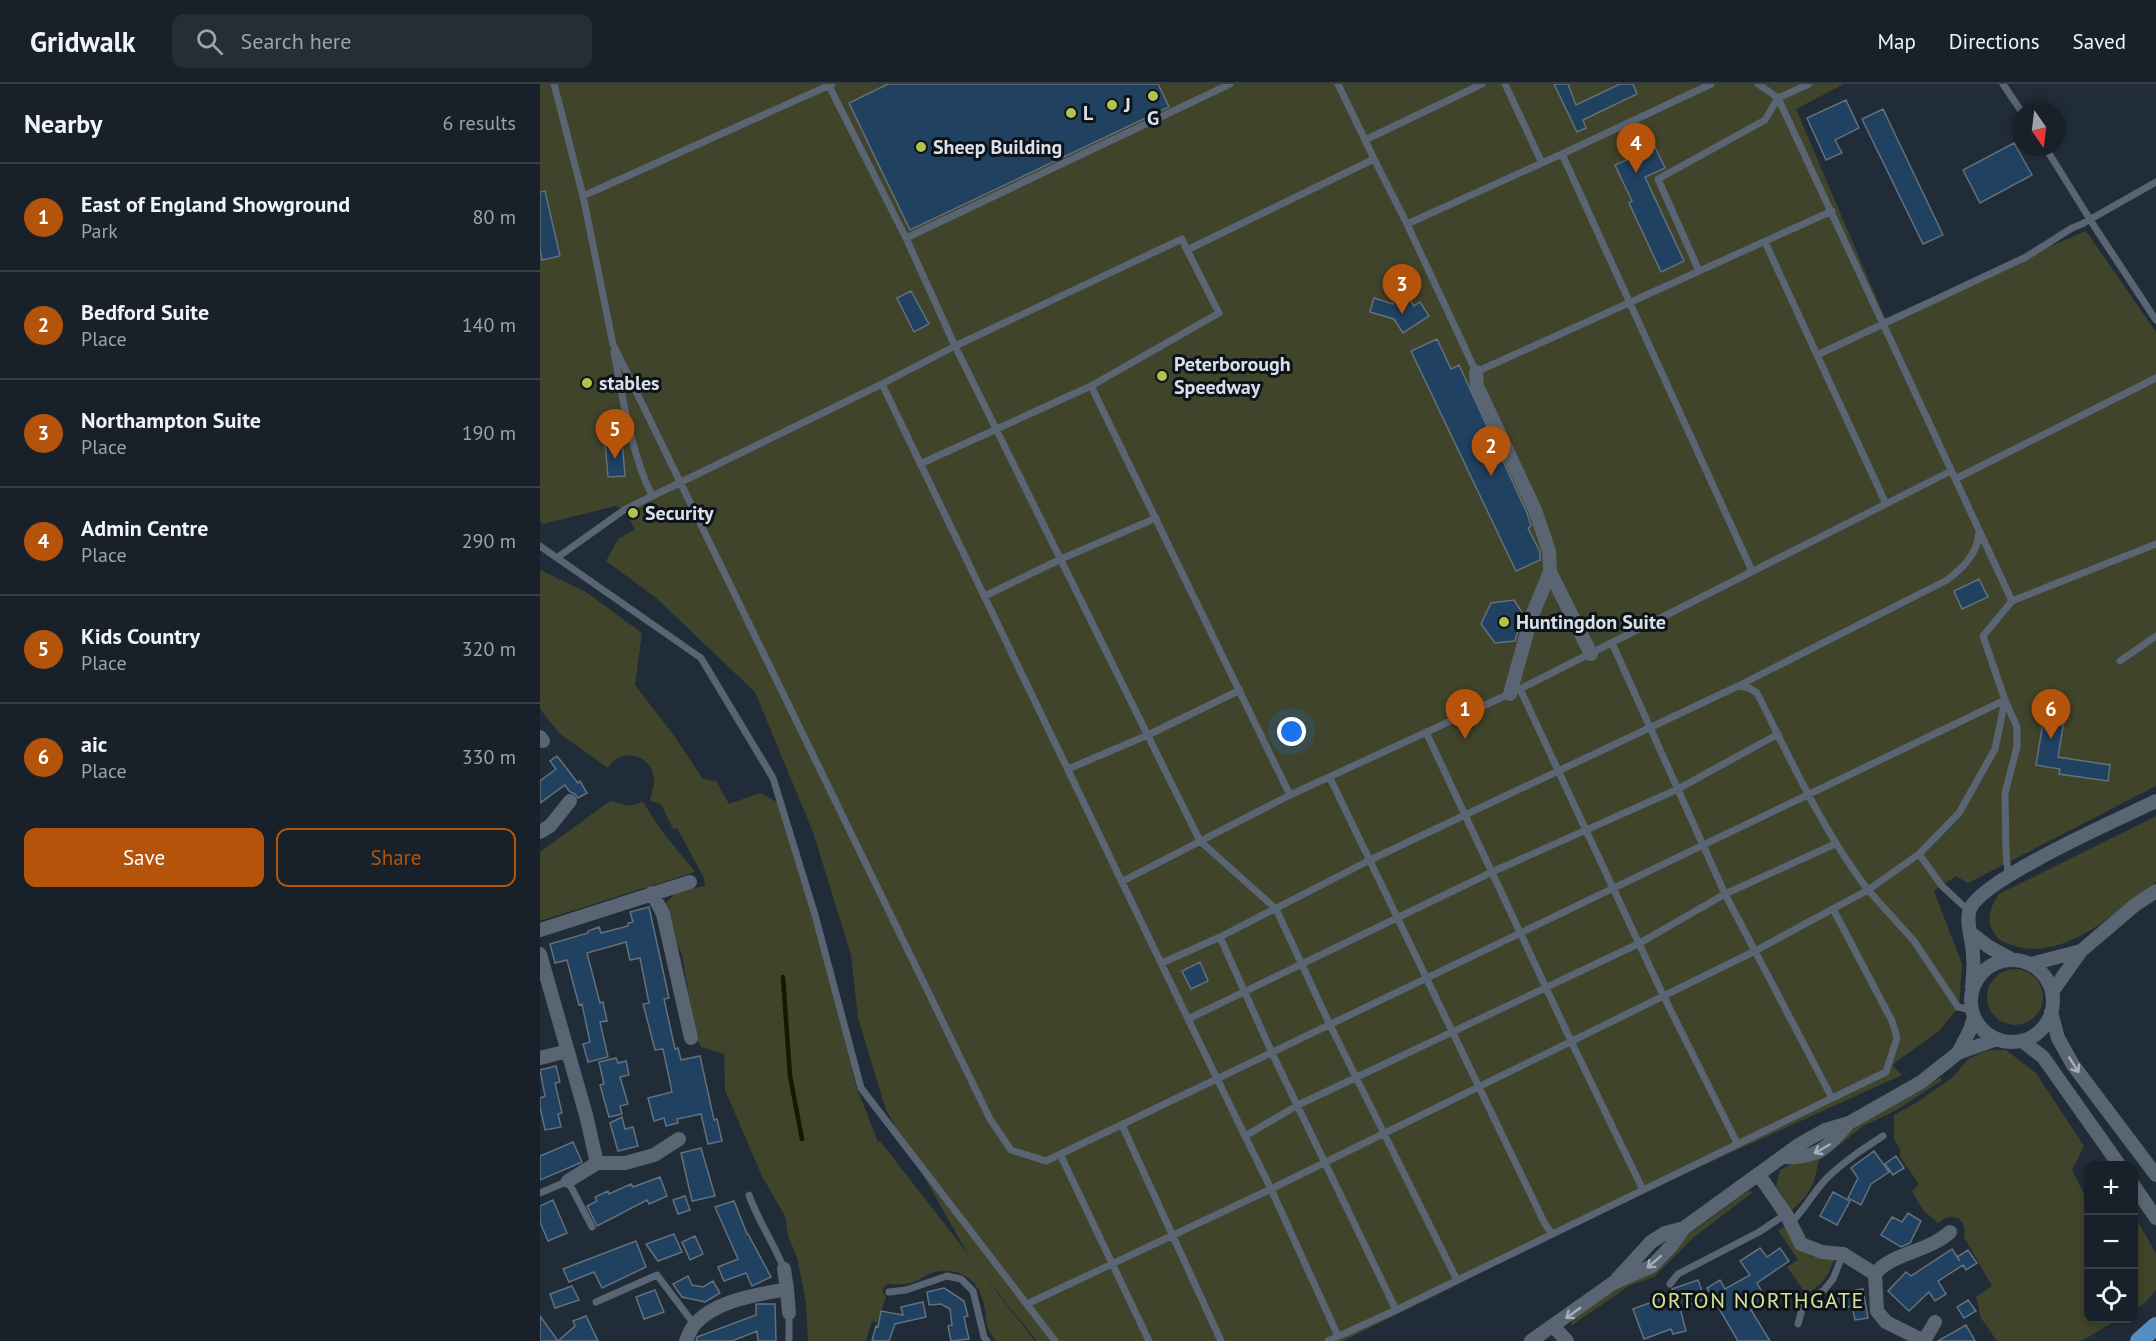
<!DOCTYPE html>
<meta charset="utf-8">
<style>
:root{--surface:#182129;--page:#252e35;--text:#f1f3f6;--muted:#9fa3a8;--line:#363e46;--accent:#b45309}
body{margin:0;font-family:"PT Sans",sans-serif;background:var(--page);color:var(--text)}
.controls{position:absolute;right:18px;bottom:18px;display:grid;overflow:hidden;border-radius:12px;box-shadow:0 3px 9px #0003}
.controls button{width:54px;height:54px;display:grid;place-items:center;padding:0;border:0;border-bottom:2px solid var(--line);background:var(--surface);color:var(--text);font:30px sans-serif}
.compass{position:absolute;left:1472px;top:18px;width:54px;height:54px;border-radius:50%;background:var(--surface);box-shadow:0 3px 9px #0003;rotate:166deg}
.you{position:absolute;left:752px;top:648px;width:21px;height:21px;margin:-15px;border:4px solid #fff;border-radius:50%;background:#1a73e8;box-shadow:0 0 0 9px #1a73e833}
.badge{display:grid;place-items:center;width:39px;height:39px;border-radius:50%;background:var(--accent);color:#fff;font-size:20px;font-weight:700}
.pin{position:absolute;translate:-50% -50px;filter:drop-shadow(0 2px 3px #0008)}
.pin::after{content:'';position:absolute;top:32px;width:21px;height:18px;background:inherit;clip-path:polygon(0 0,100% 0,50% 100%)}
.list{margin:0;padding:0;list-style:none}
h2{display:flex;justify-content:space-between;align-items:center;height:78px;margin:0;padding:0 24px;font-size:26px}
h2 small{font-size:20px;font-weight:400;color:var(--muted)}
.list li{display:grid;grid-template-columns:39px 1fr auto;gap:18px;align-items:center;box-sizing:border-box;height:108px;padding:0 24px;border-top:2px solid var(--line)}
.list b{display:block;font-size:22px;white-space:nowrap}
.list p{margin:0;font-size:20px;white-space:nowrap;color:var(--muted)}
.list em{font-size:20px;font-style:normal;color:var(--muted)}
.actions{display:flex;gap:12px;padding:18px 24px}
.actions a{flex:1;padding:14px 0;border:2px solid var(--accent);border-radius:12px;text-align:center;font-size:21px;color:var(--accent)}
.actions .main{background:var(--accent);color:#fff}
.icon{flex:none;width:33px;height:33px;fill:none;stroke:currentColor;stroke-width:2;stroke-linecap:round;stroke-linejoin:round}
.map{position:relative;flex:none;width:1616px;height:1257px;overflow:hidden}
header{display:flex;align-items:center;gap:36px;box-sizing:border-box;height:84px;padding:0 30px;background:var(--surface);border-bottom:2px solid var(--line)}
header strong{font-size:28px}
nav{display:flex;gap:33px;margin-inline-start:auto;font-size:21px}
.search{width:420px;height:54px;background:var(--page);display:flex;align-items:center;gap:15px;box-sizing:border-box;padding:0 21px;border-radius:12px;color:var(--muted);font-size:22px}
main{display:flex}
aside{flex:1;background:var(--surface)}
.map>svg:first-child{display:block}
</style>
<header>
<strong>Gridwalk</strong>
<div class="search"><svg class="icon" aria-label="search" viewBox="0 0 24 24"><circle cx="10" cy="10" r="6"/><path d="M15 15l6 6"/></svg>Search here</div>
<nav><a>Map</a><a>Directions</a><a>Saved</a></nav>
</header>
<main>
<aside>
<h2>Nearby<small>6 results</small></h2>
<ul class="list">
<li><span class="badge">1</span><div><b>East of England Showground</b><p>Park</p></div><em>80 m</em></li>
<li><span class="badge">2</span><div><b>Bedford Suite</b><p>Place</p></div><em>140 m</em></li>
<li><span class="badge">3</span><div><b>Northampton Suite</b><p>Place</p></div><em>190 m</em></li>
<li><span class="badge">4</span><div><b>Admin Centre</b><p>Place</p></div><em>290 m</em></li>
<li><span class="badge">5</span><div><b>Kids Country</b><p>Place</p></div><em>320 m</em></li>
<li><span class="badge">6</span><div><b>aic</b><p>Place</p></div><em>330 m</em></li>
</ul>
<div class="actions"><a class="main">Save</a><a>Share</a></div>
</aside>
<div class="map">
<svg width="1616" height="1257" viewBox="0 0 1616 1257">
<rect width="100%" height="100%" fill="#202c37"/>
<path fill="#40442a" d="M 0,0 L 1304,0 L 1256,25 L 1345,234 L 1546,147 L 1616,248 L 1616,702 L 1428,799 L 1416,792 L 1394,807 L 1422,880 L 1419,923 L 1399,947 L 1352,981 L 1362,991 L 1012,1150 L 907,1206 L 803,1257 L 497,1257 L 434,1179 L 495,1257 L 456,1257 C 441,1238 449,1234 442,1214 C 436,1194 417,1183 395,1188 C 386,1190 379,1197 370,1199 C 363,1201 354,1200 347,1200 L 342,1206 L 346,1213 L 337,1239 L 332,1237 L 326,1257 L 268,1257 L 266,1219 L 257,1173 L 248,1152 L 245,1132 L 222,1092 L 185,1006 L 184,970 L 161,963 L 156,954 L 142,870 L 120,825 L 138,807 L 165,802 L 164,794 L 137,744 L 133,745 L 121,720 L 110,717 C 111,710 115,700 114,693 C 111,669 78,664 68,684 L 20,650 L 0,625 L 0,486 L 46,508 L 102,549 L 95,601 L 135,653 L 163,695 L 176,697 L 189,720 L 220,709 L 241,720 L 288,882 L 316,1002 L 338,1058 L 340,1057 L 428,1170 L 346,1026 L 318,934 L 311,871 L 273,748 L 215,608 L 115,513 L 66,477 L 79,454 L 95,446 L 84,426 L 76,422 L 3,440 L 0,438 Z
M 70,717 L 89,722 L 103,718 L 121,746 L 155,788 L 0,837 L 0,768 Z
M 1616,732 L 1616,798 C 1577,827 1524,879 1472,861 C 1463,858 1459,857 1454,849 C 1445,835 1451,822 1459,810 Z
M1447 913a28 28 0 1 1 56 0a28 28 0 1 1-56 0Z
M 1448,966 L 1466,966 L 1496,989 L 1544,1062 L 1532,1086 L 1543,1108 L 1548,1109 L 1548,1234 L 1579,1235 L 1541,1257 L 1457,1257 L 1441,1234 L 1436,1213 L 1452,1202 L 1424,1153 C 1428,1134 1412,1126 1398,1139 L 1383,1126 L 1372,1107 L 1379,1100 L 1360,1073 L 1360,1065 L 1354,1055 L 1354,1031 L 1376,1019 L 1413,993 L 1428,975 Z
M 1401,993 L 1401,997 L 1355,1027 L 1323,1042 L 1278,1078 C 1276,1098 1268,1113 1252,1126 L 1236,1102 L 1240,1086 L 1256,1078 L 1278,1072 L 1329,1033 Z
M 1208,1107 L 1213,1108 L 1153,1154 L 1114,1193 L 1089,1202 L 1031,1242 L 1032,1235 Z
M 1594,1131 L 1616,1169 L 1616,1206 L 1606,1218 L 1594,1226 Z
M 1246,1143 C 1263,1168 1262,1173 1294,1176 C 1288,1193 1282,1201 1266,1210 L 1247,1183 L 1258,1176 L 1238,1146 Z"/>
<g fill="none" stroke-linecap="round" stroke-linejoin="round">
<path stroke="#151900" stroke-width="4.5" d="M 243,893 L 250,992 L 262,1055"/>
</g>
<path fill="#204160" stroke="#63707d" stroke-width="1.5" d="M 348,0 L 618,0 L 629,23 L 370,146 L 309,19 Z
M 1014,0 L 1028,0 L 1036,21 L 1080,0 L 1093,0 L 1097,10 L 1043,36 L 1046,44 L 1037,48 Z
M 1306,16 L 1319,44 L 1295,56 L 1302,69 L 1286,76 L 1267,34 Z
M 1343,25 L 1403,151 L 1383,160 L 1322,35 Z
M 1474,59 L 1492,91 L 1440,119 L 1423,86 Z
M 1115,63 L 1125,84 L 1105,93 L 1144,177 L 1121,188 L 1089,119 L 1092,117 L 1075,81 Z
M 5,107 L 20,172 L 2,176 L 0,165 L 0,108 Z
M 371,207 L 389,240 L 374,248 L 357,214 Z
M 857,208 L 865,210 L 874,222 L 880,218 L 889,232 L 863,249 L 854,235 L 830,228 L 834,214 L 853,220 Z
M 897,255 L 911,285 L 919,281 L 987,429 L 991,442 L 988,444 L 1000,468 L 1000,476 L 976,487 L 871,267 Z
M 82,357 L 85,392 L 68,393 L 65,358 Z
M 1439,495 L 1448,513 L 1422,525 L 1414,507 Z
M 974,516 L 983,530 L 975,557 L 955,559 L 941,540 L 951,519 Z
M 1504,633 L 1524,637 L 1518,673 L 1570,681 L 1568,697 L 1519,690 L 1520,685 L 1496,681 Z
M 17,672 L 38,699 L 40,697 L 47,709 L 38,714 L 35,710 L 30,708 L 25,701 L 0,719 L 0,697 L 16,685 L 10,677 Z
M 109,823 L 129,914 L 124,915 L 135,965 L 138,964 L 141,976 L 160,972 L 174,1036 L 177,1035 L 182,1057 L 168,1060 L 161,1030 L 137,1035 L 138,1039 L 126,1042 L 124,1034 L 114,1037 L 108,1014 L 132,1008 L 123,965 L 115,966 L 106,931 L 103,920 L 109,919 L 100,874 L 90,876 L 86,858 L 47,869 L 60,919 L 63,918 L 67,937 L 60,938 L 68,973 L 48,978 L 43,960 L 50,958 L 47,944 L 42,920 L 39,921 L 27,876 L 15,879 L 10,860 L 48,849 L 48,847 L 59,843 L 61,849 L 88,842 L 88,839 L 93,838 L 90,828 Z
M 660,878 L 668,897 L 651,905 L 642,887 Z
M 76,974 L 78,979 L 86,977 L 89,991 L 80,993 L 88,1020 L 80,1022 L 82,1030 L 69,1033 L 60,1001 L 64,1000 L 59,978 Z
M 16,982 L 20,998 L 15,999 L 22,1029 L 18,1030 L 21,1043 L 5,1046 L 0,1023 L 0,1014 L 5,1012 L 0,986 Z
M 82,1033 L 85,1045 L 93,1043 L 98,1062 L 78,1067 L 70,1039 Z
M 33,1058 L 42,1078 L 0,1096 L 0,1072 Z
M 161,1064 L 175,1112 L 152,1117 L 141,1069 Z
M 1334,1067 L 1349,1088 L 1331,1100 L 1321,1121 L 1308,1114 L 1318,1094 L 1311,1084 Z
M 1356,1072 L 1364,1084 L 1353,1091 L 1345,1080 Z
M 120,1093 L 127,1112 L 109,1120 L 107,1116 L 57,1142 L 47,1122 L 57,1117 L 55,1113 L 68,1107 L 69,1110 L 91,1100 L 93,1103 Z
M 1293,1108 L 1310,1117 L 1297,1141 L 1280,1132 Z
M 145,1112 L 150,1126 L 138,1130 L 133,1116 Z
M 13,1116 L 27,1149 L 8,1157 L 0,1138 L 0,1122 Z
M 194,1117 L 207,1150 L 208,1150 L 231,1193 L 212,1202 L 206,1189 L 184,1197 L 178,1183 L 198,1175 L 175,1123 Z
M 1368,1129 L 1381,1137 L 1370,1159 L 1361,1163 L 1341,1151 L 1352,1133 L 1362,1138 Z
M 134,1150 L 142,1168 L 118,1177 L 106,1160 Z
M 155,1152 L 163,1170 L 150,1176 L 142,1158 Z
M 96,1157 L 106,1183 L 62,1204 L 54,1188 L 29,1198 L 23,1185 Z
M 1220,1164 L 1227,1173 L 1240,1164 L 1249,1177 L 1217,1199 L 1227,1217 L 1211,1226 L 1230,1257 L 1198,1257 L 1167,1204 L 1180,1196 L 1185,1205 L 1210,1191 L 1200,1177 Z
M 1412,1165 L 1420,1177 L 1417,1173 L 1428,1166 L 1437,1179 L 1426,1186 L 1423,1181 L 1398,1197 L 1406,1210 L 1395,1217 L 1389,1208 L 1369,1227 L 1348,1207 L 1366,1188 L 1371,1192 Z
M 148,1192 L 152,1201 L 163,1203 L 173,1197 L 180,1209 L 165,1218 L 142,1213 L 133,1200 Z
M 1158,1196 L 1165,1215 L 1140,1224 L 1146,1247 L 1133,1250 L 1131,1245 L 1104,1255 L 1093,1225 L 1134,1210 L 1132,1205 Z
M 32,1202 L 39,1216 L 15,1224 L 10,1210 Z
M 404,1204 L 424,1217 L 428,1232 L 424,1233 L 429,1255 L 411,1257 L 408,1242 L 412,1241 L 410,1225 L 401,1220 L 389,1221 L 387,1208 Z
M 1323,1205 L 1328,1234 L 1315,1236 L 1312,1222 L 1299,1225 L 1296,1210 Z
M 115,1206 L 124,1228 L 104,1235 L 96,1213 Z
M 1428,1216 L 1436,1227 L 1424,1234 L 1417,1223 Z
M 383,1218 L 386,1233 L 355,1240 L 349,1257 L 332,1257 L 336,1242 L 338,1243 L 341,1227 L 363,1231 L 361,1223 Z
M 216,1220 L 235,1220 L 236,1257 L 218,1257 L 217,1247 L 192,1257 L 156,1257 L 157,1253 L 216,1231 Z
M 0,1232 L 18,1257 L 35,1242 L 33,1237 L 46,1232 L 58,1257 L 0,1257 Z
M 1426,1241 L 1435,1257 L 1398,1257 Z"/>
<g fill="none" stroke-linecap="round" stroke-linejoin="round">
<path stroke="#596572" stroke-width="7" d="M 14,0 L 43,112 L 73,260 L 450,1035 L 471,1066 L 506,1077 L 1465,616 L 1443,552 L 1472,517 L 1616,460
M 288,0 L 366,154 L 415,262 L 660,757 L 736,825 L 790,941 L 917,1196
M 798,0 L 825,56
M 965,0 L 1002,79
M 1218,0 L 1238,14 L 1472,517
M 1463,0 L 1481,27
M 1505,63 L 1556,145 L 1616,236
M 1022,70 L 1212,487
M 834,75 L 825,56 L 942,0
M 43,112 L 292,0
M 867,140 L 1022,70 L 1171,0
M 366,154 L 690,0
M 1225,158 L 1277,271 L 1486,173 L 1532,144 L 1542,140 L 1616,98
M 647,166 L 642,155 L 415,262 L 342,300 L 648,935
M 1159,187 L 1118,95 L 1225,36 L 1238,14 L 1269,0
M 74,268 C 83,316 91,368 112,412
M 1277,271 L 1346,420
M 551,302 L 679,229 L 647,166 L 834,75 L 867,140 L 936,288 L 1292,127
M 380,380 L 551,302 L 750,711
M 1415,395 L 1616,294
M 0,462 L 161,574 L 233,694 L 275,831 L 321,1004 L 515,1257
M 18,473 L 84,426 L 342,300
M 445,512 L 521,475 L 616,434
M 1072,559 L 1185,810 L 1215,867 L 1328,806 L 1374,857 L 1418,923 L 1432,926
M 1580,577 L 1616,552
M 1198,602 L 1407,496 C 1423,484 1438,469 1439,448
M 980,605 L 1123,911 L 1197,1059
M 1465,616 L 1477,643 L 1477,663 L 1465,709 L 1466,767 L 1468,791
M 886,648 L 1031,957 L 1103,1106
M 1238,650 L 1138,705 L 952,788 L 648,935 L 705,1052 L 758,1021 L 1100,859 L 1185,810 L 1295,760
M 528,685 L 608,651 L 700,606
M 790,694 L 1005,1140 L 1012,1150
M 1379,770 L 1419,729 L 1455,665 L 1465,616
M 583,797 L 750,711 L 980,605 L 1411,387
M 622,879 L 680,853
M 582,1041 L 681,1257
M 705,1052 L 731,1105 L 798,1252
M 520,1070 L 609,1257
M 0,1109 L 28,1097 L 52,1143
M 209,1111 C 218,1137 234,1159 244,1185
M 1250,1140 C 1265,1125 1272,1110 1286,1095 C 1303,1078 1323,1065 1343,1052
M 1130,1200 L 1138,1190 L 1219,1148 L 1246,1130
M 349,1208 L 366,1206 L 407,1192 L 421,1195 L 433,1207 L 444,1253 L 447,1257
M 56,1218 L 117,1191 L 154,1240
M 487,1220 L 731,1105 L 1215,867 L 1292,1014
M 856,1226 L 732,969 L 680,853 L 830,776 L 1198,602 L 1209,604 L 1217,609 C 1251,676 1282,746 1328,806 L 1379,770 L 1402,802 L 1429,827
M 249,1229 L 249,1257
M 1258,1240 L 1263,1222 L 1284,1206 L 1293,1195 L 1303,1170
M 788,1257 L 856,1226 L 1346,988 L 1357,954 L 1352,937 L 1293,825"/>
<path stroke="#596572" stroke-width="14" d="M 936,288 L 937,302 L 995,426 L 1009,467 L 1010,488 L 991,534 L 970,610
M 1010,488 L 1051,570
M 0,653 L 3,657
M 0,748 L 10,742 L 30,717
M 112,809 L 123,830 L 151,954
M 0,846 L 150,798
M 1432,850 L 1449,863 L 1471,875
M 0,870 L 46,1031 L 57,1079
M1431 917a41 41 0 1 1 82 0a41 41 0 1 1-82 0Z
M 1491,880 L 1541,867
M 1432,903 C 1433,893 1434,882 1433,871 C 1433,857 1425,839 1430,825 C 1442,795 1581,734 1616,717
M 1512,908 L 1541,867 L 1595,821 L 1616,807
M 1511,928 L 1518,954 L 1533,981 L 1616,1091
M 1482,957 L 1503,973 L 1580,1082
M 1418,969 L 1457,955
M 0,974 L 28,967
M 1245,1073 C 1277,1075 1288,1063 1308,1040
M 1219,1091 L 1246,1130 L 1261,1160 L 1282,1168 L 1303,1170 L 1335,1190 L 1337,1227 L 1346,1238 L 1384,1257
M 28,1097 L 57,1079 L 85,1079 L 114,1071 L 139,1055
M 1594,1102 L 1616,1134
M 1335,1190 C 1351,1169 1388,1168 1410,1148
M 1077,1195 L 1111,1158 L 1125,1149 L 1144,1144
M 247,1205 L 249,1229
M 1014,1243 L 1027,1257
M 146,1257 C 148,1252 151,1244 155,1240 C 176,1216 217,1211 247,1205 L 244,1185
M 991,1257 L 1073,1199 L 1112,1182 L 1132,1161 L 1144,1144 L 1260,1060 L 1285,1046 L 1309,1039 L 1381,998 L 1418,969 L 1430,946 L 1434,933
M 1384,1257 L 1395,1238"/>
<path stroke="#578ec2" stroke-width="18" d="M 1599,1257 L 1616,1242"/>
</g>
<defs><path id="oneway-shaft" d="M-6 0H5M1.5-3L5.5 0L1.5 3" fill="none" stroke-width="1.6" stroke-linecap="round" stroke-linejoin="round" transform="scale(1.5)"/></defs>
<g stroke="#a6afb9">
<use href="#oneway-shaft" transform="translate(1534 981) rotate(58)"/>
<use href="#oneway-shaft" transform="translate(1282 1065) rotate(150)"/>
<use href="#oneway-shaft" transform="translate(1114 1178) rotate(139)"/>
<use href="#oneway-shaft" transform="translate(1033 1229) rotate(144)"/>
</g>
<g fill="#b2c34c" stroke="#0e1319" stroke-width="2">
<circle cx="613" cy="12" r="6"/>
<circle cx="572" cy="21" r="6"/>
<circle cx="531" cy="29" r="6"/>
<circle cx="381" cy="63" r="6"/>
<circle cx="622" cy="292" r="6"/>
<circle cx="47" cy="299" r="6"/>
<circle cx="93" cy="429" r="6"/>
<circle cx="964" cy="538" r="6"/>
</g>
<g text-anchor="middle" dominant-baseline="central" stroke-width="6" stroke-linejoin="round" paint-order="stroke">
<g font-size="20" font-weight="bold" fill="#d9e0e8" stroke="#0e1319" text-anchor="start">
<text x="584" y="21">J</text>
<text x="543" y="29">L</text>
<text x="613" y="34" text-anchor="middle">G</text>
<text x="393" y="63">Sheep Building</text>
<text x="634" y="280">Peterborough<tspan x="634" dy="23">Speedway</tspan></text>
<text x="59" y="299">stables</text>
<text x="105" y="429">Security</text>
<text x="976" y="538">Huntingdon Suite</text>
</g>
<g font-size="22" letter-spacing="1.5" fill="#d7e497" stroke="#0e1319">
<text x="1218" y="1216">ORTON NORTHGATE</text>
</g>
</g>
</svg>
<div class="controls">
<button>+</button>
<button>−</button>
<button><svg class="icon" aria-label="locate" viewBox="0 0 24 24"><circle cx="12" cy="12" r="6"/><path d="M12 2v4M12 18v4M2 12h4M18 12h4"/></svg></button>
</div>
<svg class="compass" viewBox="-18 -18 36 36"><path d="M0-13l5 13h-10z" fill="#e53935"/><path d="M0 13l5-13h-10z" fill="#9fa3a8"/></svg>
<div class="you"></div>
<div class="pin badge" style="left:925px;top:655px">1</div>
<div class="pin badge" style="left:951px;top:392px">2</div>
<div class="pin badge" style="left:862px;top:230px">3</div>
<div class="pin badge" style="left:1096px;top:89px">4</div>
<div class="pin badge" style="left:75px;top:375px">5</div>
<div class="pin badge" style="left:1511px;top:655px">6</div>
</div>
</main>
